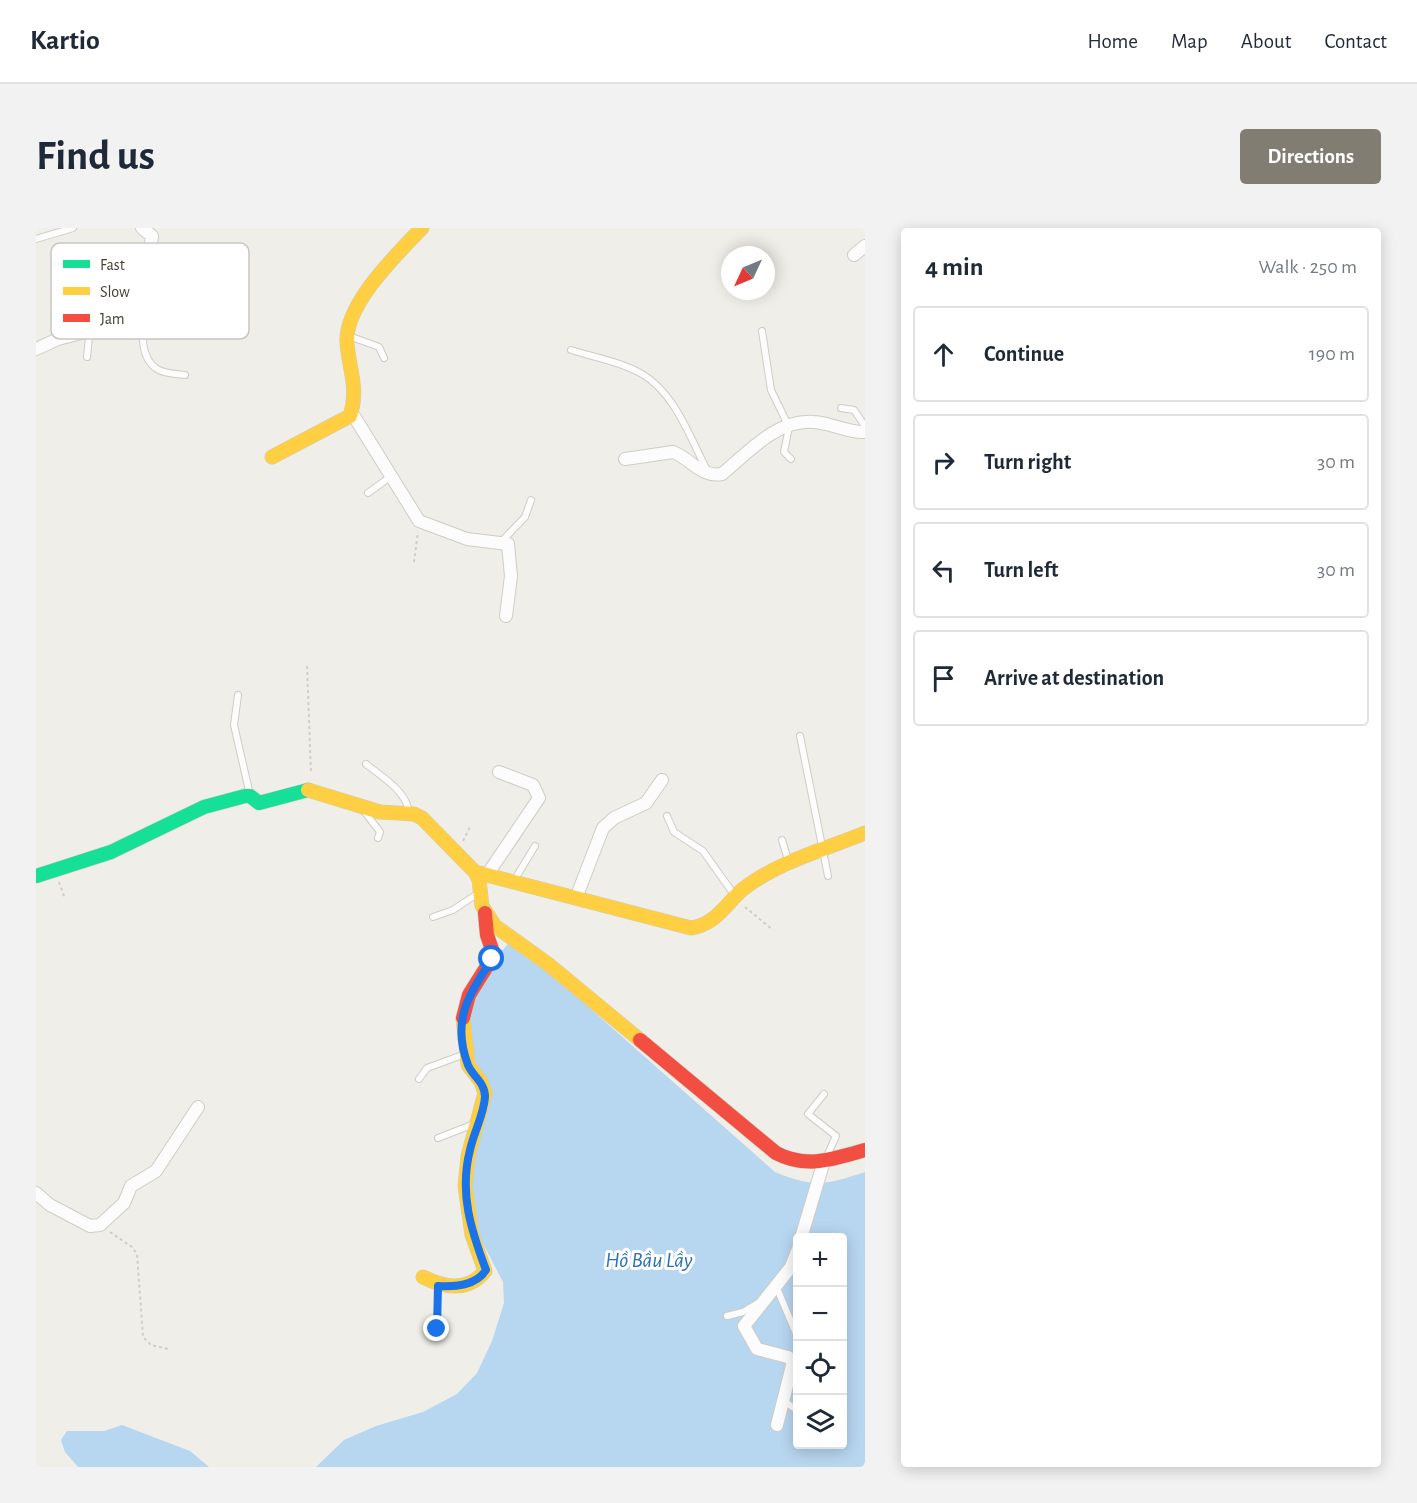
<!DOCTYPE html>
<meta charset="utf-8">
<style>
:root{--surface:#fff;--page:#f2f2f3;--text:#1f2937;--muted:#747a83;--line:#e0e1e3;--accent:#827d73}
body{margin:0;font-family:"Alegreya Sans",sans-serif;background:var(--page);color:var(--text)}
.controls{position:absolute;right:18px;bottom:18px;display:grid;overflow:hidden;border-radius:6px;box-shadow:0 3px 15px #0003}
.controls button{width:54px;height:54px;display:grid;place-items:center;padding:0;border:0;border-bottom:2px solid var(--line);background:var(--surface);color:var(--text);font:30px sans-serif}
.compass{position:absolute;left:685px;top:18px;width:54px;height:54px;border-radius:50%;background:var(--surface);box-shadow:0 3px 15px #0003;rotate:226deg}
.stop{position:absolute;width:18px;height:18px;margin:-14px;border:4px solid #1a73e8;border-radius:50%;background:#fff}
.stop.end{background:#1a73e8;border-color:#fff;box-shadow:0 2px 6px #0008}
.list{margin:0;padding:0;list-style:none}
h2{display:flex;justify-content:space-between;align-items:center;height:78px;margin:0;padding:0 24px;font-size:26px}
h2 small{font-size:20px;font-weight:400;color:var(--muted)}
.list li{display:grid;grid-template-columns:39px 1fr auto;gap:18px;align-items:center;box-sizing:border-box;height:96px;margin:0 12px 12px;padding:0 12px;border:2px solid var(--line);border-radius:6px}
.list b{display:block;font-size:22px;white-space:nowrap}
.list em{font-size:20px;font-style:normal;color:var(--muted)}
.icon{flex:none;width:33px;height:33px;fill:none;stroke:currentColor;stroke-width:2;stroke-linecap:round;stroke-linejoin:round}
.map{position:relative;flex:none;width:829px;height:1239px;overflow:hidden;border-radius:6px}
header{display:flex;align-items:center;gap:36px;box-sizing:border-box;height:84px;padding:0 30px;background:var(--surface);border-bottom:2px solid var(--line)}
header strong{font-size:28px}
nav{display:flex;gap:33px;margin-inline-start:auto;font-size:21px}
.intro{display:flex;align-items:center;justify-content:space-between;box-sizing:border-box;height:144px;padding:0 36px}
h1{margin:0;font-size:42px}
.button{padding:15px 27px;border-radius:6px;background:var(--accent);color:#fff;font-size:21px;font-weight:700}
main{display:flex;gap:36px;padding:0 36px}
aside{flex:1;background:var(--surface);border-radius:6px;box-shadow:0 3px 15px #0003}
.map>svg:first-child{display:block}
</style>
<header>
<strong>Kartio</strong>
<nav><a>Home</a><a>Map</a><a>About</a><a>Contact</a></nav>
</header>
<div class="intro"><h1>Find us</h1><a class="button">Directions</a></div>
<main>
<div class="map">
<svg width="829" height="1239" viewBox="0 0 829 1239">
<rect width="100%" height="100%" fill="#f0eee8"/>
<path fill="#b7d6f0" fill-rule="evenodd" d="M 473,715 L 496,729 L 739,944 C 778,960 790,957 829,944 L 829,1239 L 280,1239 L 308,1212 L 340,1198 L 387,1184 L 421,1166 L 441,1145 L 456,1113 L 468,1075 L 467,1054 L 444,1010 L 434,952 L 447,886 L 432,825 L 430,778 L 460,729 ZM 762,1010 L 806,1010 L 806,1216 L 762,1216 Z
M 86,1197 L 154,1223 L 173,1239 L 42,1239 L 29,1224 L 25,1212 L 31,1203 L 68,1203 Z"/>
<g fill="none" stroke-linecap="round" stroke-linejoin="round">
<g stroke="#ceccc6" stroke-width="8">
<path id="lane" d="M 0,11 L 37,0
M 108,70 C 108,91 100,128 121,141 C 129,146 141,146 149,147
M 726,103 L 735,162 L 753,199 L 748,224 L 755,231
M 313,108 L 343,119 L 348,130
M 535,122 C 558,129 585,134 606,146 C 639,165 654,210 671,242
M 51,129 L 54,99
M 805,180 L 818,182 L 829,198
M 332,265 L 354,249
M 466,313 L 489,289 L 495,272
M 202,467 L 198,497 L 214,567
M 764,508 L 792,648
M 330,536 C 346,549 371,563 373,585
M 328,583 L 344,604 L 342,610
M 631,588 L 638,604 L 667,623 L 699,668
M 746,612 L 752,632
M 479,651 L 499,618
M 397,689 L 417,682 L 441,666
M 383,851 L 391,840 L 429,826
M 788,866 L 772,886 L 800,908 L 791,928
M 402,910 L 438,896
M 740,1058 L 762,1110
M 691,1088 L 707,1084 L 722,1075
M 748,1173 L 762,1183"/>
</g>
<g stroke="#ceccc6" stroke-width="14">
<path id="street" d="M 818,27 L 829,18
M 0,121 L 22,111 L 45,105 L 57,95 L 108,70 L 116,8 L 106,0
M 316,185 L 383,293 L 431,311 L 472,316 L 475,348 L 470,388
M 589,231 L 637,224 C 654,230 665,250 686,246 C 712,225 740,191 778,194 C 796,195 811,205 829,204
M 451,647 L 503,570 L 497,557 L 463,544
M 540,670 L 567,600 L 578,590 L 610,575 L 626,552
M 0,965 L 14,977 L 54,998 L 64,997 L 88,975 L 95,958 L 120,943 L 162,879
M 765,1010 L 788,933
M 741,1197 L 757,1134 L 752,1129 L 721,1121 L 708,1098 L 755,1039 L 762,1021"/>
</g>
<g stroke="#d0ccbf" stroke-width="15">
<path id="fast" d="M 0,648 L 75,624 L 168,579 L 209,568 L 214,568 L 223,575 L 272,562"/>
</g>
<g stroke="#d0ccbf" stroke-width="15">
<path id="slow" d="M 236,229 L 314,188 C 323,161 313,141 311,115 C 308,77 361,26 386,0
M 272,562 L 344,584 L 378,586 L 386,590 L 439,644 L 443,652 L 446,678 L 459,698 L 512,736 L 604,812
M 439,644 L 655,700 C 680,696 689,677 706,662 C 741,634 788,622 829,605
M 387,1049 C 409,1060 432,1064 449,1043 L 436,1007 L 429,958 L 432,928 L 449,865 L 445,854 L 432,837 L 427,790"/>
</g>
<g stroke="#d0ccbf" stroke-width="15">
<path id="jam" d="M 427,790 L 433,767 L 458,727 L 451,707 L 449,685
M 604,812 L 740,925 C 770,941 798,931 829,922"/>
</g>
<path stroke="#d1cec9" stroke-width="2" stroke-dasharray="3 3" stroke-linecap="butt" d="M 378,334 L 382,304
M 271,438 L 275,546
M 427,613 L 435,597
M 23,654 L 29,671
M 709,679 L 737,702
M 74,1004 L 96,1019 L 101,1026 L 107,1109 L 115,1117 L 132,1121
M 401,1101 L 402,1071"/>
<use href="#lane" stroke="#fdfcfc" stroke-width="6"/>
<use href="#street" stroke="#fdfcfc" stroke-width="12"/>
<use href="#fast" stroke="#16e098" stroke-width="14"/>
<use href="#slow" stroke="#ffcf43" stroke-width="14"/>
<use href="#jam" stroke="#f24e42" stroke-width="14"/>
</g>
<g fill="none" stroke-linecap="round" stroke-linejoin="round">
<path stroke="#1a73e8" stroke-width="8" d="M 401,1101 L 402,1058 C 419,1059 440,1058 450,1042 C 435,1002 423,965 434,922 C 438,904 448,886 449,869 C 449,854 437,849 432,837 C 415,792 433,767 456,731"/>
</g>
<g text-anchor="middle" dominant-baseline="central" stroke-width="6" stroke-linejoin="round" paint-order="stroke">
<g font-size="22" font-style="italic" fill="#2a71b6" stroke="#fff">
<text x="613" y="1032">Hồ Bầu Lầy</text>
</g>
</g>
<rect x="15" y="15" width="198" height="96" rx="9" fill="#fff" stroke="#c8c6c2" stroke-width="1.5"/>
<rect x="27" y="32" width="27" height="8" fill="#16e098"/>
<rect x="27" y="59" width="27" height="8" fill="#ffcf43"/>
<rect x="27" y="86" width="27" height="8" fill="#f24e42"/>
<g font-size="16" fill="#464034">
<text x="64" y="42">Fast</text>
<text x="64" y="69">Slow</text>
<text x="64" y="96">Jam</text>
</g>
</svg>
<div class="controls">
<button>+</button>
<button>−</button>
<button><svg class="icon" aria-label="locate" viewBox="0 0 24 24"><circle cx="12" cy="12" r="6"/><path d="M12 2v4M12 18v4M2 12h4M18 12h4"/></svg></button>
<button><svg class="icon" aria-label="layers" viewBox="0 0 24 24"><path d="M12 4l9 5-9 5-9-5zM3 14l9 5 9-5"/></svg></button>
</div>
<svg class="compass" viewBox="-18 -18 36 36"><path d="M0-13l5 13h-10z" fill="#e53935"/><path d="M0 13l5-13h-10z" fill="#747a83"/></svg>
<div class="stop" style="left:456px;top:731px"></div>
<div class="stop end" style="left:401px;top:1101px"></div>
</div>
<aside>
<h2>4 min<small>Walk · 250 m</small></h2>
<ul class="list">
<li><svg class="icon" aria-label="ahead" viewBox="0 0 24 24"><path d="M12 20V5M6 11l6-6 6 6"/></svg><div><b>Continue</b></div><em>190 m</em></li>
<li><svg class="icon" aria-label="right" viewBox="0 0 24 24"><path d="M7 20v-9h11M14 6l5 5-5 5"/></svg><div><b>Turn right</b></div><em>30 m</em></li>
<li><svg class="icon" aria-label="left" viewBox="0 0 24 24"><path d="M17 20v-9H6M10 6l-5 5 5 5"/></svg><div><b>Turn left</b></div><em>30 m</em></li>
<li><svg class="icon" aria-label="arrive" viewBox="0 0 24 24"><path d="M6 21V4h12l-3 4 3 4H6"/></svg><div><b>Arrive at destination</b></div></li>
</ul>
</aside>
</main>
